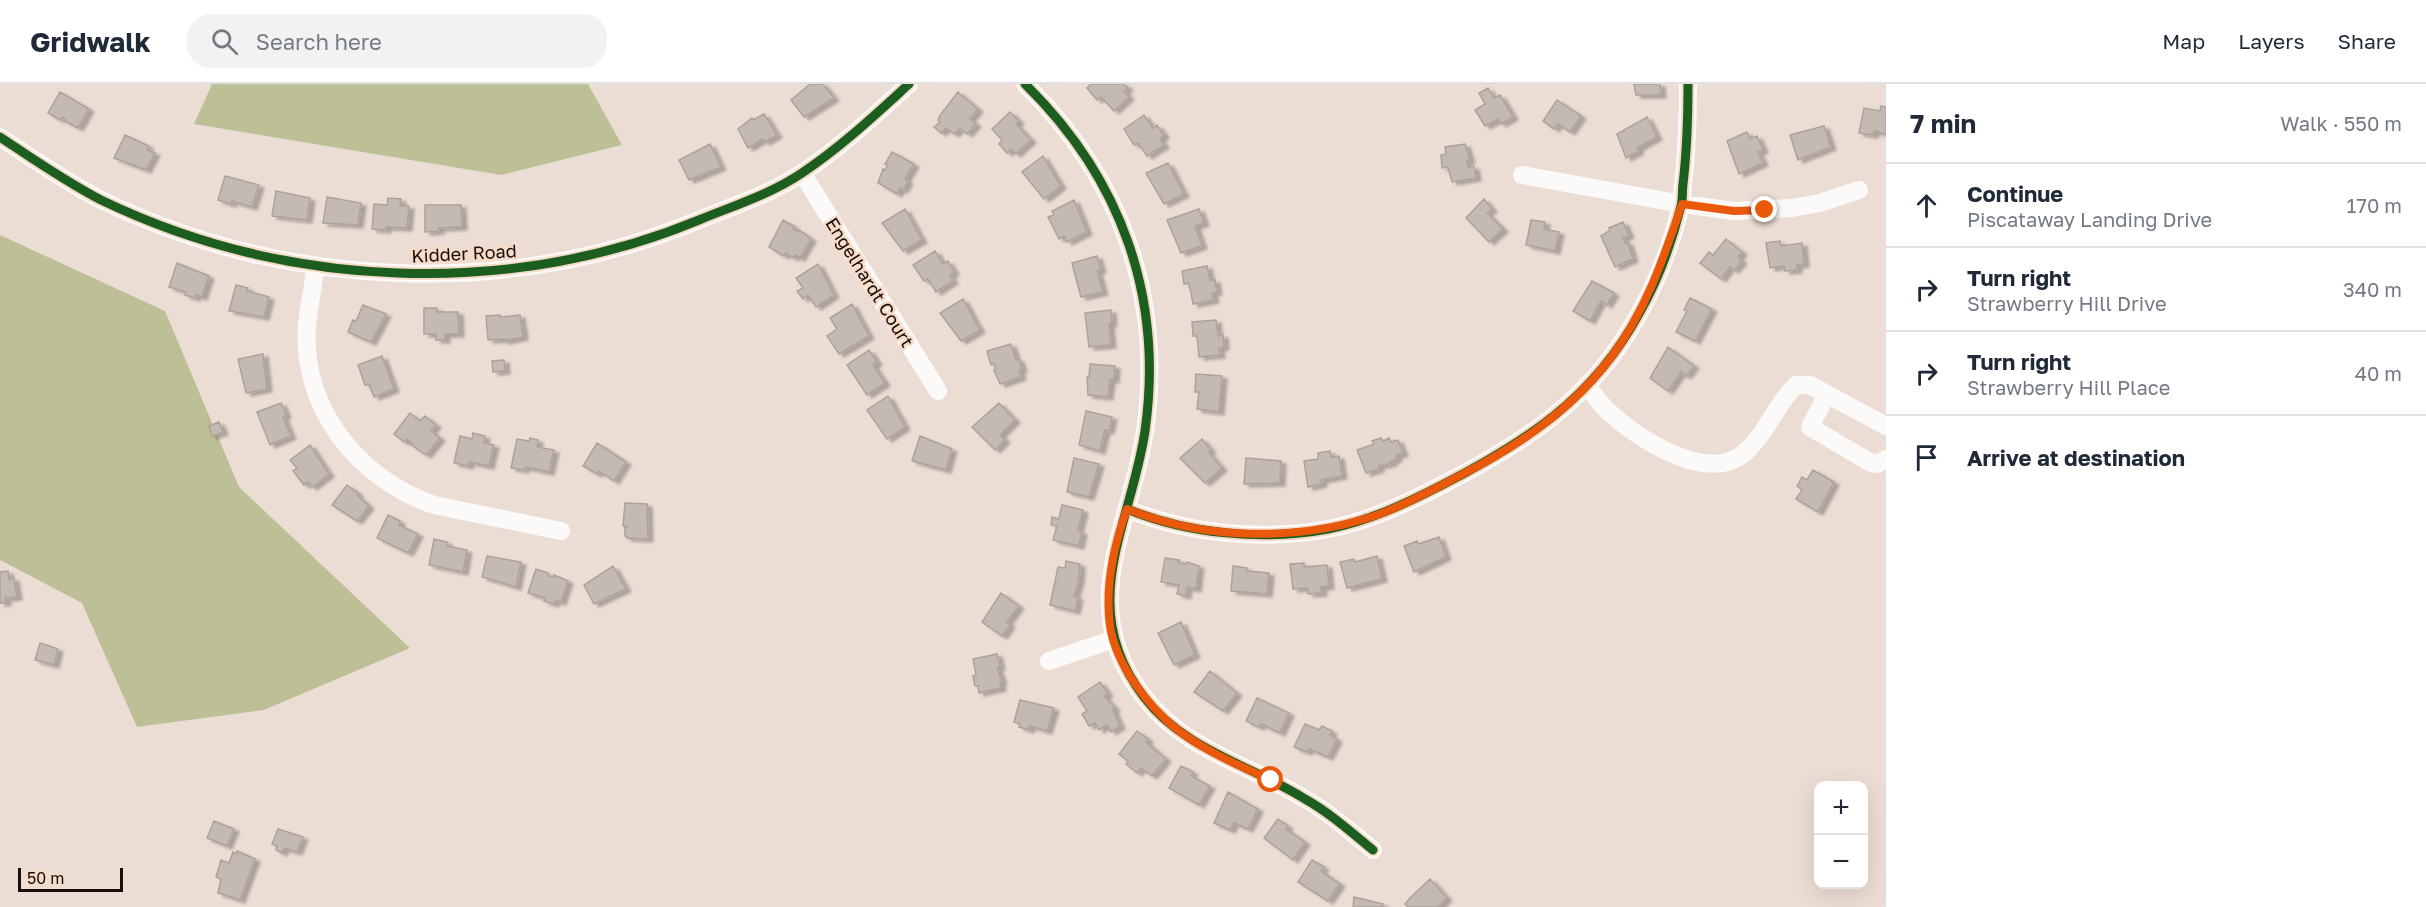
<!DOCTYPE html>
<meta charset="utf-8">
<style>
:root{--surface:#fff;--page:#f2f2f3;--text:#1f2937;--muted:#747a83;--line:#e0e1e3}
body{margin:0;font-family:"Golos Text",sans-serif;background:var(--page);color:var(--text)}
.controls{position:absolute;right:18px;bottom:18px;display:grid;overflow:hidden;border-radius:12px;box-shadow:0 6px 24px #0002}
.controls button{width:54px;height:54px;display:grid;place-items:center;padding:0;border:0;border-bottom:2px solid var(--line);background:var(--surface);color:var(--text);font:30px sans-serif}
.scale{position:absolute;left:18px;bottom:15px;width:105px;box-sizing:border-box;padding-left:6px;border:3px solid #170e08;border-top:0;font-size:16px;line-height:21px;white-space:nowrap;color:#170e08;-webkit-text-stroke:4px #f7dbc9;paint-order:stroke}
.stop{position:absolute;width:18px;height:18px;margin:-14px;border:4px solid #ea580c;border-radius:50%;background:#fff}
.stop.end{background:#ea580c;border-color:#fff;box-shadow:0 2px 6px #0008}
.list{margin:0;padding:0;list-style:none}
h2{display:flex;justify-content:space-between;align-items:center;height:78px;margin:0;padding:0 24px;font-size:26px}
h2 small{font-size:20px;font-weight:400;color:var(--muted)}
.list li{display:grid;grid-template-columns:39px 1fr auto;gap:18px;align-items:center;box-sizing:border-box;height:84px;padding:0 24px;border-top:2px solid var(--line)}
.list b{display:block;font-size:22px;white-space:nowrap}
.list p{margin:0;font-size:20px;white-space:nowrap;color:var(--muted)}
.list em{font-size:20px;font-style:normal;color:var(--muted)}
.icon{flex:none;width:33px;height:33px;fill:none;stroke:currentColor;stroke-width:2;stroke-linecap:round;stroke-linejoin:round}
.map{position:relative;flex:none;width:1886px;height:823px;overflow:hidden}
header{display:flex;align-items:center;gap:36px;box-sizing:border-box;height:84px;padding:0 30px;background:var(--surface);border-bottom:2px solid var(--line)}
header strong{font-size:28px}
nav{display:flex;gap:33px;margin-inline-start:auto;font-size:21px}
.search{width:420px;height:54px;background:var(--page);display:flex;align-items:center;gap:15px;box-sizing:border-box;padding:0 21px;border-radius:24px;color:var(--muted);font-size:22px}
main{display:flex}
aside{flex:1;background:var(--surface)}
.map>svg:first-child{display:block}
</style>
<header>
<strong>Gridwalk</strong>
<div class="search"><svg class="icon" aria-label="search" viewBox="0 0 24 24"><circle cx="10" cy="10" r="6"/><path d="M15 15l6 6"/></svg>Search here</div>
<nav><a>Map</a><a>Layers</a><a>Share</a></nav>
</header>
<main>
<div class="map">
<svg width="1886" height="823" viewBox="0 0 1886 823">
<defs>
<filter id="shadow"><feDropShadow dx="5" dy="3" stdDeviation="1.5" flood-color="#0004"/></filter>
</defs>
<rect width="100%" height="100%" fill="#ecddd4"/>
<path fill="#bdc096" d="M 212,0 L 588,0 L 622,61 L 501,91 L 194,40 Z
M 0,151 L 165,227 L 239,403 L 410,564 L 264,626 L 137,643 L 82,519 L 0,476 Z"/>
<path fill="#c5bab2" stroke="#ada29a" stroke-width="1.5" filter="url(#shadow)" d="M 810,0 L 823,0 L 834,14 L 804,33 L 791,16 Z
M 1091,0 L 1124,0 L 1128,4 L 1124,7 L 1129,13 L 1114,27 L 1101,13 L 1097,16 L 1087,4 Z
M 1634,0 L 1660,0 L 1661,11 L 1636,11 Z
M 1488,4 L 1494,14 L 1500,11 L 1513,33 L 1501,40 L 1498,35 L 1485,42 L 1475,26 L 1485,20 L 1479,9 Z
M 60,8 L 89,25 L 78,44 L 65,37 L 66,36 L 62,33 L 60,36 L 48,29 Z
M 958,8 L 978,25 L 970,35 L 976,40 L 967,50 L 960,44 L 954,50 L 946,44 L 941,49 L 934,43 L 940,38 L 938,36 L 941,30 Z
M 1557,16 L 1581,32 L 1570,48 L 1558,40 L 1554,45 L 1543,37 Z
M 1881,22 L 1886,23 L 1886,50 L 1874,47 L 1873,51 L 1859,49 L 1864,24 L 1880,27 Z
M 1010,28 L 1019,37 L 1016,40 L 1031,56 L 1016,70 L 1011,65 L 1007,69 L 999,60 L 1002,56 L 992,45 Z
M 764,30 L 777,51 L 765,58 L 763,55 L 748,64 L 738,45 L 752,34 L 753,36 Z
M 1144,31 L 1153,44 L 1157,41 L 1164,51 L 1160,55 L 1164,61 L 1147,72 L 1138,59 L 1134,61 L 1124,45 Z
M 1647,33 L 1657,53 L 1637,64 L 1639,67 L 1626,74 L 1617,50 Z
M 1824,42 L 1831,63 L 1798,76 L 1790,51 Z
M 1747,48 L 1750,55 L 1757,52 L 1763,66 L 1758,68 L 1763,79 L 1739,90 L 1727,57 Z
M 125,51 L 149,62 L 147,66 L 155,69 L 146,86 L 114,74 Z
M 710,60 L 721,83 L 689,96 L 679,76 Z
M 1465,60 L 1470,76 L 1467,76 L 1468,83 L 1474,82 L 1476,94 L 1452,98 L 1448,83 L 1442,84 L 1441,71 L 1446,70 L 1445,63 Z
M 892,68 L 914,80 L 905,95 L 908,97 L 903,106 L 900,104 L 897,110 L 878,99 L 883,85 L 885,86 L 888,81 L 885,80 Z
M 1043,72 L 1061,102 L 1044,115 L 1022,88 Z
M 1168,79 L 1184,110 L 1164,120 L 1146,89 Z
M 225,92 L 259,101 L 252,123 L 232,117 L 231,120 L 218,116 Z
M 276,107 L 310,114 L 307,136 L 272,132 Z
M 327,113 L 361,119 L 358,141 L 323,139 Z
M 388,114 L 401,115 L 400,122 L 409,122 L 407,144 L 386,143 L 386,146 L 372,145 L 374,120 L 387,121 Z
M 1484,115 L 1492,125 L 1487,129 L 1503,145 L 1489,158 L 1466,134 Z
M 1074,116 L 1087,148 L 1067,158 L 1064,152 L 1059,155 L 1048,133 L 1054,131 L 1052,127 Z
M 425,121 L 461,121 L 462,143 L 439,144 L 439,147 L 425,148 Z
M 905,125 L 922,156 L 903,167 L 882,139 Z
M 1199,125 L 1204,139 L 1195,142 L 1202,162 L 1181,169 L 1167,136 Z
M 783,136 L 795,143 L 793,145 L 798,148 L 799,146 L 811,155 L 800,174 L 795,171 L 793,174 L 786,169 L 784,172 L 769,163 Z
M 1531,136 L 1545,138 L 1544,145 L 1559,148 L 1555,167 L 1526,161 Z
M 1623,138 L 1629,151 L 1623,154 L 1626,160 L 1628,158 L 1633,175 L 1615,183 L 1601,152 L 1610,146 L 1609,144 Z
M 1726,155 L 1742,168 L 1738,173 L 1742,177 L 1734,186 L 1730,183 L 1721,195 L 1700,179 L 1709,168 L 1713,171 Z
M 1780,157 L 1781,162 L 1802,159 L 1804,180 L 1797,181 L 1797,186 L 1785,187 L 1784,182 L 1770,184 L 1766,159 Z
M 935,167 L 943,180 L 948,177 L 954,188 L 950,191 L 953,197 L 936,208 L 928,195 L 924,197 L 913,181 Z
M 1097,172 L 1101,186 L 1097,187 L 1103,208 L 1081,213 L 1072,179 Z
M 177,179 L 209,192 L 202,213 L 196,211 L 195,214 L 185,211 L 186,208 L 169,203 Z
M 818,180 L 834,211 L 816,223 L 808,211 L 803,215 L 797,207 L 803,204 L 796,194 Z
M 1207,182 L 1210,196 L 1215,196 L 1217,208 L 1212,209 L 1214,216 L 1193,220 L 1189,199 L 1184,200 L 1182,187 Z
M 1592,197 L 1614,209 L 1607,221 L 1601,217 L 1590,237 L 1573,227 Z
M 236,201 L 248,204 L 247,207 L 269,213 L 264,233 L 229,227 Z
M 1690,214 L 1712,225 L 1695,257 L 1676,248 L 1687,227 L 1684,226 Z
M 963,215 L 980,246 L 961,257 L 940,229 Z
M 852,220 L 869,252 L 839,270 L 827,252 L 837,245 L 830,234 Z
M 363,221 L 386,230 L 371,258 L 348,248 L 353,236 L 356,237 Z
M 424,224 L 437,224 L 437,228 L 458,228 L 459,250 L 445,250 L 445,256 L 436,256 L 436,250 L 424,250 Z
M 1111,226 L 1112,239 L 1109,240 L 1111,261 L 1089,263 L 1085,229 Z
M 500,231 L 500,233 L 520,231 L 523,253 L 504,257 L 504,255 L 488,256 L 486,232 Z
M 1216,236 L 1218,252 L 1223,251 L 1224,263 L 1219,264 L 1220,271 L 1199,273 L 1197,252 L 1193,252 L 1192,238 Z
M 1011,260 L 1016,276 L 1019,275 L 1022,285 L 1019,286 L 1021,293 L 1000,300 L 994,286 L 996,285 L 994,280 L 991,281 L 987,267 Z
M 1668,263 L 1694,282 L 1686,292 L 1681,288 L 1668,307 L 1650,294 Z
M 869,266 L 877,278 L 873,281 L 885,299 L 867,311 L 847,281 Z
M 263,270 L 267,305 L 246,309 L 238,275 Z
M 382,272 L 394,305 L 374,313 L 369,300 L 365,301 L 358,281 Z
M 504,276 L 505,287 L 493,288 L 492,277 Z
M 1090,280 L 1115,282 L 1114,296 L 1110,295 L 1108,313 L 1088,311 L 1087,293 L 1089,293 Z
M 1196,290 L 1222,292 L 1219,328 L 1197,325 L 1199,308 L 1195,308 Z
M 888,312 L 905,343 L 887,355 L 867,326 Z
M 281,319 L 286,331 L 283,333 L 291,352 L 270,361 L 257,328 Z
M 999,319 L 1015,336 L 1000,351 L 1005,356 L 995,366 L 972,343 Z
M 1086,327 L 1112,333 L 1109,347 L 1105,346 L 1100,367 L 1079,361 Z
M 410,329 L 420,337 L 425,332 L 436,341 L 431,347 L 440,354 L 426,371 L 411,361 L 412,360 L 407,355 L 404,358 L 394,350 Z
M 219,338 L 223,348 L 212,352 L 209,342 Z
M 473,349 L 485,352 L 484,359 L 494,361 L 489,382 L 469,378 L 468,382 L 454,379 L 460,352 L 472,355 Z
M 920,352 L 952,365 L 946,386 L 912,377 Z
M 530,354 L 538,356 L 537,363 L 554,366 L 549,388 L 525,383 L 524,386 L 511,384 L 517,355 L 529,357 Z
M 1381,354 L 1383,357 L 1389,354 L 1391,358 L 1398,356 L 1403,369 L 1396,372 L 1397,375 L 1391,377 L 1392,379 L 1378,382 L 1379,385 L 1366,389 L 1357,366 L 1374,360 L 1372,357 Z
M 1202,355 L 1211,366 L 1208,368 L 1222,384 L 1205,399 L 1180,374 Z
M 597,359 L 626,378 L 614,397 L 599,387 L 597,390 L 583,382 Z
M 310,361 L 329,390 L 312,403 L 307,398 L 304,401 L 293,387 L 297,384 L 290,376 Z
M 1330,367 L 1331,373 L 1339,372 L 1342,392 L 1321,396 L 1322,400 L 1308,403 L 1304,377 L 1318,375 L 1318,369 Z
M 1074,374 L 1099,380 L 1089,413 L 1067,408 Z
M 1246,374 L 1281,377 L 1280,399 L 1244,400 Z
M 1813,386 L 1834,398 L 1818,428 L 1796,415 L 1802,406 L 1797,402 L 1802,393 L 1807,396 Z
M 347,401 L 358,409 L 357,411 L 369,422 L 357,437 L 332,421 Z
M 625,419 L 647,420 L 648,455 L 627,454 L 627,452 L 625,452 L 625,443 L 628,443 L 623,442 Z
M 1062,421 L 1083,426 L 1078,447 L 1082,448 L 1079,462 L 1053,456 L 1057,442 L 1051,441 L 1052,433 L 1059,435 Z
M 388,431 L 400,437 L 399,441 L 418,450 L 408,469 L 377,454 Z
M 1439,453 L 1446,473 L 1414,488 L 1404,462 L 1417,457 L 1418,460 Z
M 434,455 L 447,458 L 447,462 L 467,466 L 463,488 L 429,481 Z
M 487,472 L 521,478 L 516,503 L 482,493 Z
M 1377,472 L 1382,495 L 1347,504 L 1340,478 L 1354,475 L 1355,478 Z
M 1165,474 L 1179,476 L 1179,479 L 1186,480 L 1187,478 L 1199,482 L 1196,505 L 1187,503 L 1186,512 L 1177,510 L 1179,501 L 1161,498 Z
M 1066,477 L 1080,480 L 1079,496 L 1074,513 L 1078,513 L 1075,527 L 1050,521 L 1058,483 L 1065,484 Z
M 1304,479 L 1304,483 L 1327,481 L 1329,502 L 1321,503 L 1322,509 L 1308,510 L 1308,504 L 1293,505 L 1290,480 Z
M 613,482 L 626,505 L 594,520 L 584,501 Z
M 1233,482 L 1247,484 L 1247,487 L 1269,489 L 1267,510 L 1231,507 Z
M 536,485 L 548,489 L 548,492 L 553,493 L 554,491 L 568,497 L 561,518 L 555,516 L 554,520 L 544,517 L 545,514 L 528,509 Z
M 8,487 L 9,495 L 14,494 L 17,513 L 5,514 L 6,519 L 0,519 L 0,488 Z
M 1001,509 L 1019,522 L 1007,538 L 1010,541 L 1002,552 L 982,538 Z
M 1181,538 L 1195,571 L 1174,581 L 1158,549 Z
M 40,559 L 58,565 L 54,581 L 35,576 Z
M 997,570 L 1000,583 L 997,584 L 1002,597 L 1000,598 L 1001,604 L 979,609 L 978,602 L 975,602 L 973,592 L 976,591 L 973,575 Z
M 1210,587 L 1237,609 L 1223,627 L 1194,608 Z
M 1100,598 L 1108,610 L 1104,612 L 1115,624 L 1113,626 L 1120,642 L 1111,648 L 1107,641 L 1099,646 L 1095,639 L 1089,642 L 1082,630 L 1087,627 L 1078,613 Z
M 1257,614 L 1289,629 L 1280,649 L 1261,640 L 1259,643 L 1246,637 Z
M 1020,616 L 1054,624 L 1047,647 L 1030,642 L 1029,646 L 1019,643 L 1020,640 L 1014,638 Z
M 1305,640 L 1319,646 L 1322,642 L 1332,647 L 1330,651 L 1337,655 L 1328,673 L 1309,665 L 1307,668 L 1294,663 Z
M 1137,647 L 1148,655 L 1146,658 L 1166,675 L 1152,692 L 1141,684 L 1137,689 L 1126,680 L 1128,677 L 1119,670 Z
M 1181,682 L 1193,688 L 1191,692 L 1210,702 L 1199,721 L 1169,704 Z
M 1228,708 L 1258,725 L 1248,745 L 1234,739 L 1230,746 L 1214,739 Z
M 1278,735 L 1288,742 L 1286,745 L 1305,758 L 1293,776 L 1264,754 Z
M 214,737 L 234,745 L 227,762 L 207,754 Z
M 278,745 L 303,753 L 297,768 L 284,764 L 282,769 L 276,766 L 277,762 L 272,760 Z
M 237,767 L 255,775 L 240,816 L 218,809 L 221,795 L 216,793 L 221,776 L 229,779 L 233,768 L 236,770 Z
M 1312,776 L 1324,783 L 1321,787 L 1340,800 L 1328,817 L 1298,798 Z
M 1430,795 L 1447,814 L 1438,823 L 1408,823 L 1405,820 L 1410,814 Z
M 1354,813 L 1383,820 L 1382,823 L 1353,823 Z"/>
<g fill="none" stroke-linecap="round" stroke-linejoin="round">
<path stroke="#fcfaf9" stroke-width="18" d="M 1025,0 C 1121,94 1164,213 1145,347 C 1131,442 1074,522 1144,613 C 1184,666 1251,681 1305,715 C 1330,729 1351,748 1373,766
M 0,53 C 33,75 66,98 101,116 C 286,205 508,215 699,136 C 733,122 771,110 802,89 C 841,63 875,31 909,0
M 802,89 L 938,307
M 1522,91 L 1682,120 L 1734,127 L 1792,124 L 1820,119 L 1859,106
M 316,182 C 313,202 309,222 307,241 C 301,324 358,395 434,421 L 561,447
M 1587,302 C 1594,310 1600,320 1608,327 C 1635,353 1706,400 1743,370 C 1766,351 1775,322 1796,301 L 1810,301 L 1886,342
M 1827,310 L 1810,343 L 1871,379 L 1877,380 L 1886,375
M 1127,425 C 1188,450 1263,457 1328,445 C 1369,437 1405,420 1442,401 C 1526,358 1594,314 1640,228 C 1658,196 1672,158 1681,122 C 1683,115 1682,107 1683,100 C 1687,66 1688,33 1688,0
M 1049,577 L 1114,555"/>
<g stroke="#f7dbc9" stroke-width="13">
<path id="cycleway" d="M 1025,0 C 1121,94 1164,213 1145,347 C 1131,442 1074,522 1144,613 C 1184,666 1251,681 1305,715 C 1330,729 1351,748 1373,766
M 0,53 C 33,75 66,98 101,116 C 286,205 508,215 699,136 C 733,122 771,110 802,89 C 841,63 875,31 909,0
M 1127,425 C 1188,450 1263,457 1328,445 C 1369,437 1405,420 1442,401 C 1526,358 1594,314 1640,228 C 1658,196 1672,158 1681,122 C 1683,115 1682,107 1683,100 C 1687,66 1688,33 1688,0"/>
</g>
<use href="#cycleway" stroke="#1b5e20" stroke-width="9"/>
</g>
<g fill="none" stroke-linecap="round" stroke-linejoin="round">
<path stroke="#ea580c" stroke-width="8" d="M 1271,696 C 1240,682 1207,668 1179,647 C 1149,624 1116,581 1110,542 C 1105,504 1114,461 1127,425 C 1205,456 1297,458 1377,431 C 1405,421 1432,406 1459,392 C 1516,363 1569,328 1609,276 C 1645,229 1663,176 1682,120 L 1734,127 L 1765,126"/>
</g>
<g text-anchor="middle" dominant-baseline="central" stroke-width="5" stroke-linejoin="round" paint-order="stroke">
<g font-size="18" fill="#170e08" stroke="#f7dbc9">
<text transform="translate(464 169) rotate(-3)">Kidder Road</text>
<text transform="translate(870 198) rotate(58)">Engelhardt Court</text>
</g>
</g>
</svg>
<div class="controls">
<button>+</button>
<button>−</button>
</div>
<div class="scale">50 m</div>
<div class="stop" style="left:1271px;top:696px"></div>
<div class="stop end" style="left:1765px;top:126px"></div>
</div>
<aside>
<h2>7 min<small>Walk · 550 m</small></h2>
<ul class="list">
<li><svg class="icon" aria-label="ahead" viewBox="0 0 24 24"><path d="M12 20V5M6 11l6-6 6 6"/></svg><div><b>Continue</b><p>Piscataway Landing Drive</p></div><em>170 m</em></li>
<li><svg class="icon" aria-label="right" viewBox="0 0 24 24"><path d="M7 20v-9h11M14 6l5 5-5 5"/></svg><div><b>Turn right</b><p>Strawberry Hill Drive</p></div><em>340 m</em></li>
<li><svg class="icon" aria-label="right" viewBox="0 0 24 24"><path d="M7 20v-9h11M14 6l5 5-5 5"/></svg><div><b>Turn right</b><p>Strawberry Hill Place</p></div><em>40 m</em></li>
<li><svg class="icon" aria-label="arrive" viewBox="0 0 24 24"><path d="M6 21V4h12l-3 4 3 4H6"/></svg><div><b>Arrive at destination</b></div></li>
</ul>
</aside>
</main>
